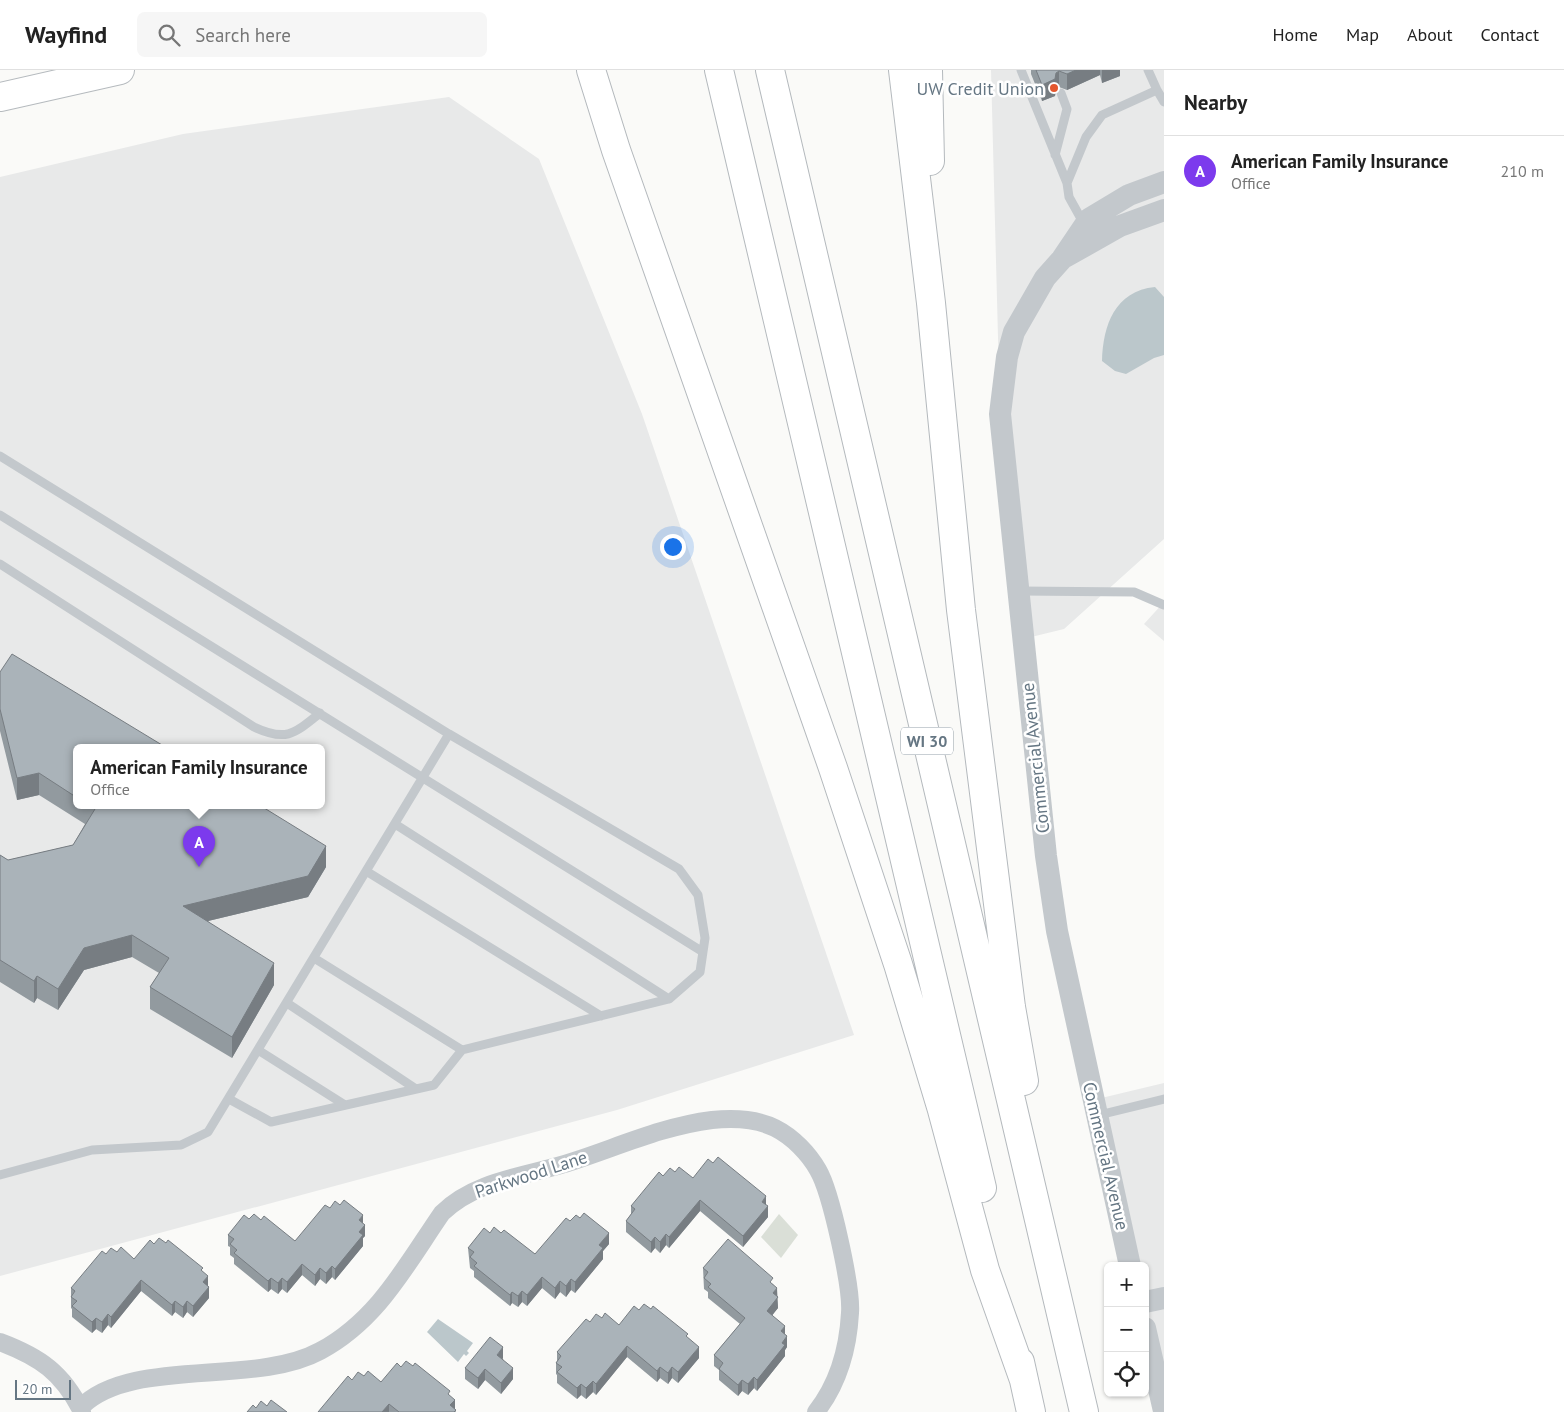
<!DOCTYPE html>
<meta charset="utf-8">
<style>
:root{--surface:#fff;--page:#f6f6f6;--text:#222;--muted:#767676;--line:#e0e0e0;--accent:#7c3aed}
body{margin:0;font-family:"PT Sans",sans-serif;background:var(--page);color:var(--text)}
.controls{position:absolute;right:15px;bottom:15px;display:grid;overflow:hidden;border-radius:8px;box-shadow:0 1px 4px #0004}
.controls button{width:45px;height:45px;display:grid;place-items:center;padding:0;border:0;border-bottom:1px solid var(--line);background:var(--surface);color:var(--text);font:25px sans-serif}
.scale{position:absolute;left:15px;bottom:12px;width:56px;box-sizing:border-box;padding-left:5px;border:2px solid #657683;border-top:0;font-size:14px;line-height:18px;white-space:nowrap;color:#657683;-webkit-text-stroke:4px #fff;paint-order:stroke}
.you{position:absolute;left:672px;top:476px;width:18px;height:18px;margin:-12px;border:4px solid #fff;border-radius:50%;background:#1a73e8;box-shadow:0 0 0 8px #1a73e833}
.badge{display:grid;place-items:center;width:32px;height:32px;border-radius:50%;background:var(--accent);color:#fff;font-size:16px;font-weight:700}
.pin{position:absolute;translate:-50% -41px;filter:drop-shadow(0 1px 2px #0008)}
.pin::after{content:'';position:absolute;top:26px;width:18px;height:15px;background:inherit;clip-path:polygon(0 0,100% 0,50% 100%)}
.popup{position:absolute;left:73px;top:674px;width:252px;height:65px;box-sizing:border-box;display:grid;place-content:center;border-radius:8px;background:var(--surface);filter:drop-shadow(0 1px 4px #0005);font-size:16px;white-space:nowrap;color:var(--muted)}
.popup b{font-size:19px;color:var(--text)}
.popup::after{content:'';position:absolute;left:50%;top:100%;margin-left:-10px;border:10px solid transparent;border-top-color:var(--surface)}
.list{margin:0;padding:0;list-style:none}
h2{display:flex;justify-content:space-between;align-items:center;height:65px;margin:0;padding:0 20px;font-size:21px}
h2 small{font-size:16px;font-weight:400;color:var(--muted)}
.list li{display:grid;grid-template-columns:32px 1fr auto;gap:15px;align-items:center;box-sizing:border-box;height:70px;padding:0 20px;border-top:1px solid var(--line)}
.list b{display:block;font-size:19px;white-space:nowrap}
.list p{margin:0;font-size:16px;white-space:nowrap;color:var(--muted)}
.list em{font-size:16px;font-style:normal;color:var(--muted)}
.icon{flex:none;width:28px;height:28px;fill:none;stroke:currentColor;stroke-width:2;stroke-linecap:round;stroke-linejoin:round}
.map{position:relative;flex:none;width:1164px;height:1342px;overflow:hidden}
header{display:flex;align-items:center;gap:30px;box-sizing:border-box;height:70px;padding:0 25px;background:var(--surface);border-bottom:1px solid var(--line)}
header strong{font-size:24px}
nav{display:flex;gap:28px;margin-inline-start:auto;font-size:18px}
.search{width:350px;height:45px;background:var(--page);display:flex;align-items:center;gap:12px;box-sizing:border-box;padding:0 18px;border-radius:8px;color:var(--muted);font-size:19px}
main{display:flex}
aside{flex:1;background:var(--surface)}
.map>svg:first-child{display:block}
</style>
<header>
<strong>Wayfind</strong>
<div class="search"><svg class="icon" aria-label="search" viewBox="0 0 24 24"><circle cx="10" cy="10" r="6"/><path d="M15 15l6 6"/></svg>Search here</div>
<nav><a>Home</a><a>Map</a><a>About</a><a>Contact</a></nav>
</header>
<main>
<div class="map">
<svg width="1164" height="1342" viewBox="0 0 1164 1342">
<rect width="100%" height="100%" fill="#fafaf8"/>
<path fill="#e8e9e9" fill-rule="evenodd" d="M 991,0 L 1164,0 L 1164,469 L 1064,559 L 1023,569 L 1000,344 Z
M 449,27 L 539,89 L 642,344 L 854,965 L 617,1040 L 0,1206 L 0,107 L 183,64 ZM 76,678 L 322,678 L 322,736 L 76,736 Z
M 1164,532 L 1164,571 L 1144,554 Z
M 1164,1013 L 1164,1341 L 1145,1258 L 1145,1196 L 1130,1196 L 1093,1030 Z"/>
<path fill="#dadfd7" d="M 779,1144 L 798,1165 L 781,1188 L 761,1167 Z"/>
<path fill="#bbc7cb" d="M 1155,217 L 1164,227 L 1164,285 L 1154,288 L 1126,304 L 1115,301 L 1102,291 C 1103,255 1115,221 1155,217 Z
M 438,1249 L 473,1273 L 467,1281 L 469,1283 L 466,1286 L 464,1284 L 458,1292 L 427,1262 Z"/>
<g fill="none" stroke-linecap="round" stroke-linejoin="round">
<g stroke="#b5babe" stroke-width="30">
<path id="primary" d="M 0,27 L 120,0"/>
</g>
<g stroke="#b4b9bd" stroke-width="30">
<path id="motorway" d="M 591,0 L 616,80 L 833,698 L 898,894 L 942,1040 L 985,1200 L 1024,1310
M 719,0 L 982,1118
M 770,0 L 1084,1342
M 903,0 L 931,233 L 961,540 L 1011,937 L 1024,1011
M 928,0 L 930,91
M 1020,1292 L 1031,1342"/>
</g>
<path stroke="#c3c8cc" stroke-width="9" d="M 1021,0 L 1067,113
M 1148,0 L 1157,20
M 1055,85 L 1067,39 L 1061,23
M 1084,154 L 1069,127 L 1067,113 L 1086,67 L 1102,45 L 1157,20 L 1164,32
M 0,386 L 449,664
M 0,445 L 703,882
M 0,494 L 254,657 C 286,672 294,664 320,643
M 1020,521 L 1134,522 L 1164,535
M 395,754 L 669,929
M 366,801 L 601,946
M 314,888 L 462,980
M 287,933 L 416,1019
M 258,980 L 345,1035
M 1099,1045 L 1164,1029
M 0,1105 L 92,1080 L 181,1075 L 208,1062 L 449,664 L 679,799 L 698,825 L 705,868 L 700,902 L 669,929 L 462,980 L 434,1015 L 271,1052 L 229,1029"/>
<path stroke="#c3c8cc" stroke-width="18" d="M 0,1272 C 40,1287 63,1303 82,1342
M 80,1338 C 130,1286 254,1317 320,1281 C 378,1250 406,1195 442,1143 C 476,1109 530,1106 574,1091 C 620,1076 664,1056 712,1050 C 732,1048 757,1049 775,1058 C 793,1067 809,1084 818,1100 C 831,1122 852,1218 850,1243 C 848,1279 838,1314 816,1342"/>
<path stroke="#c3c8cc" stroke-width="22" d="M 1065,187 L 1120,156 L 1164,140
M 1130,1196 L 1057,861 L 1046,786 L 1000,344 L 1007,287 L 1014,262 L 1045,208 L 1062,189 L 1089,149 L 1129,125 L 1164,112
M 1145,1232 L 1164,1228
M 1145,1258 L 1164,1341"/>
<use href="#primary" stroke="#fff" stroke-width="28"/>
<use href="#motorway" stroke="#fff" stroke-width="28"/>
</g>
<path fill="#929a9f" d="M 1031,0 L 1120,0 L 1120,6 L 1102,13 L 1100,5 L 1067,20 L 1059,17 L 1056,19 L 1055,26 L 1042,31 L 1031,4 Z
M 0,602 L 76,678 L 76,736 L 261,736 L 326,797 L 308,827 L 208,851 L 274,915 L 232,988 L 150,939 L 150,917 L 159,903 L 132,887 L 84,900 L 58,940 L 37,928 L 34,933 L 0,912 L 0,785 L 8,790 L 73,775 L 85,754 L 39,725 L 17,730 L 0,661 Z
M 675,1102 L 766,1135 L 768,1147 L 743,1177 L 700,1141 L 669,1178 L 666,1175 L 660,1183 L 655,1178 L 651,1183 L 626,1162 L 626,1151 L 631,1144 L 631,1136 L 663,1106 Z
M 330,1138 L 363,1154 L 365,1166 L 363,1168 L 363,1176 L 335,1210 L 332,1207 L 326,1214 L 320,1209 L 315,1216 L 302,1205 L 287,1223 L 282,1219 L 278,1224 L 271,1219 L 268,1222 L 234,1194 L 234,1188 L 230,1185 L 230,1177 L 228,1176 L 228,1165 L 249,1149 L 261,1150 L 295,1171 Z
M 570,1151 L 609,1174 L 603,1181 L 603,1189 L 575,1223 L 571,1220 L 566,1227 L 560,1222 L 555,1229 L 542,1218 L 527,1236 L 522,1232 L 518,1237 L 512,1233 L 510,1236 L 474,1207 L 474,1201 L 470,1198 L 468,1178 L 490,1163 L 501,1163 L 535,1184 Z
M 154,1174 L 203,1202 L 208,1216 L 209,1228 L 193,1247 L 187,1242 L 183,1248 L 175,1242 L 172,1246 L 141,1221 L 111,1258 L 108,1255 L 102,1263 L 96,1259 L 92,1263 L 72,1247 L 72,1239 L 71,1238 L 71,1218 L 106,1184 L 117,1182 L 134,1189 Z
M 703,1198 L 773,1214 L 777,1227 L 778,1238 L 772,1245 L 785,1264 L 787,1277 L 785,1280 L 785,1286 L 757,1321 L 754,1318 L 748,1325 L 742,1321 L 738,1326 L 719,1310 L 719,1300 L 714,1296 L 714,1285 L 740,1254 L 708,1228 L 708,1222 L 704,1219 Z
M 602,1248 L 619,1255 L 688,1268 L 699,1288 L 678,1313 L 672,1308 L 668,1314 L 660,1308 L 657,1312 L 627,1287 L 596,1325 L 593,1322 L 586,1329 L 581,1325 L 577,1329 L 557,1313 L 557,1305 L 556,1304 L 556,1293 L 557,1291 L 557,1282 L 590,1252 Z
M 503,1288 L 503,1289 L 513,1309 L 501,1324 L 485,1310 L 478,1319 L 465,1309 L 465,1298 Z
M 401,1297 L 450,1326 L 456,1342 L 318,1342 L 352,1310 L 364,1306 L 381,1312 Z"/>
<path fill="#777d82" d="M 1076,0 L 1100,0 L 1100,5 L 1067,20 L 1067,4 Z
M 1102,0 L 1120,0 L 1120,6 L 1102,13 Z
M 1059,1 L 1059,17 L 1056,19 L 1055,26 L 1042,31 L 1042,15 Z
M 39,703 L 39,725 L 17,730 L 17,708 Z
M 326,776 L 326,797 L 308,827 L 183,857 L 183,836 Z
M 132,865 L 132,887 L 84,900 L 58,940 L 58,919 L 84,878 Z
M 274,893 L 274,915 L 232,988 L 232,967 Z
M 37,906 L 37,928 L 34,933 L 34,911 Z
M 766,1126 L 766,1137 L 762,1132 Z
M 700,1130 L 700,1141 L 669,1178 L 669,1167 Z
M 768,1136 L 768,1147 L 743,1177 L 743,1166 Z
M 363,1145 L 363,1156 L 365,1155 L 365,1166 L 363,1168 L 363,1176 L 335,1210 L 335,1199 L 359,1150 Z
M 609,1163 L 609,1174 L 603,1181 L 603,1189 L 575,1223 L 575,1212 L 599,1175 Z
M 666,1164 L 666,1175 L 660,1183 L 660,1172 Z
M 655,1167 L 655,1178 L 651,1183 L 651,1172 Z
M 302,1194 L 302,1205 L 287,1223 L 287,1212 Z
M 332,1196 L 332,1207 L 326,1214 L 326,1203 Z
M 320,1198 L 320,1209 L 315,1216 L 315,1205 Z
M 208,1206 L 208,1217 L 203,1212 Z
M 542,1207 L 542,1218 L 527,1236 L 527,1225 Z
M 271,1208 L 271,1219 L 268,1222 L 268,1211 Z
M 282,1208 L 282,1219 L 278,1224 L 278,1213 Z
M 571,1209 L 571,1220 L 566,1227 L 566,1216 Z
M 141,1210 L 141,1221 L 111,1258 L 111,1247 Z
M 560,1211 L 560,1222 L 555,1229 L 555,1218 Z
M 209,1217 L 209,1228 L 193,1247 L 193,1236 Z
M 777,1218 L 778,1238 L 767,1252 L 767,1241 L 773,1223 Z
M 522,1221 L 522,1232 L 518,1237 L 518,1226 Z
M 512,1222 L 512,1233 L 510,1236 L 510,1225 Z
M 175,1231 L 175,1242 L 172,1246 L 172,1235 Z
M 187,1231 L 187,1242 L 183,1248 L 183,1237 Z
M 108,1244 L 108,1255 L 102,1263 L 102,1252 Z
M 96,1248 L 96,1259 L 92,1263 L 92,1252 Z
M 785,1256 L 785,1267 L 781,1261 Z
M 787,1266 L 787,1277 L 785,1280 L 785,1286 L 757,1321 L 757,1310 L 782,1273 Z
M 627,1276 L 627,1287 L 596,1325 L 596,1314 Z
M 503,1277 L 503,1288 L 497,1296 L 497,1285 Z
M 699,1277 L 699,1288 L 678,1313 L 678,1302 Z
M 660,1297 L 660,1308 L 657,1312 L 657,1301 Z
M 672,1297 L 672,1308 L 668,1314 L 668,1303 Z
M 513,1298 L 513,1309 L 501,1324 L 501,1313 Z
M 485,1299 L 485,1310 L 478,1319 L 478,1308 Z
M 754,1307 L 754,1318 L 748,1325 L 748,1314 Z
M 742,1310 L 742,1321 L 738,1326 L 738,1315 Z
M 593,1311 L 593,1322 L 586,1329 L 586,1318 Z
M 581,1314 L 581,1325 L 577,1329 L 577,1318 Z
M 455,1330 L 455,1341 L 450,1335 Z
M 389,1334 L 389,1342 L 382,1342 Z"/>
<path fill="#aab3b9" stroke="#777d82" d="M 1036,0 L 1076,0 L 1067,4 L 1059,1 L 1056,3 L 1055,9 L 1042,15 Z
M 12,584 L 167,678 L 76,678 L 76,727 L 39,703 L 17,708 L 0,639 L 0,602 Z
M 90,736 L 261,736 L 326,776 L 308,806 L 183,836 L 274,893 L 232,967 L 150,917 L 169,888 L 132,865 L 84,878 L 58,919 L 37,906 L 34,911 L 0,890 L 0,785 L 8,790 L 73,775 L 95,739 Z
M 718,1087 L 766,1126 L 762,1132 L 768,1136 L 743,1166 L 700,1130 L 669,1167 L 666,1164 L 660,1172 L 655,1167 L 651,1172 L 626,1151 L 635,1139 L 631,1136 L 659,1102 L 663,1106 L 670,1098 L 675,1102 L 679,1097 L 693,1108 L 708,1089 L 713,1093 Z
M 344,1130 L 363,1145 L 359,1150 L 365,1155 L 359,1162 L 363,1165 L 335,1199 L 332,1196 L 326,1203 L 320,1198 L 315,1205 L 302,1194 L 287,1212 L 282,1208 L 278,1213 L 271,1208 L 268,1211 L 234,1183 L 237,1180 L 230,1174 L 234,1169 L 228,1165 L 244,1145 L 249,1149 L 254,1144 L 261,1150 L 264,1146 L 295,1171 L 325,1135 L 330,1138 L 335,1131 L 340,1135 Z
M 584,1143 L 609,1163 L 599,1175 L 603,1178 L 575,1212 L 571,1209 L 566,1216 L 560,1211 L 555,1218 L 542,1207 L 527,1225 L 522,1221 L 518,1226 L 512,1222 L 510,1225 L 474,1196 L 477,1193 L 470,1187 L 474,1182 L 468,1178 L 484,1158 L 490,1163 L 494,1157 L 501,1163 L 504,1160 L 535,1184 L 566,1148 L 570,1151 L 576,1145 L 580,1148 Z
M 159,1168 L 166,1173 L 168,1170 L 203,1198 L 201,1200 L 208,1206 L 203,1212 L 209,1217 L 193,1236 L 187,1231 L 183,1237 L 175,1231 L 172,1235 L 141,1210 L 111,1247 L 108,1244 L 102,1252 L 96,1248 L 92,1252 L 72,1236 L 77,1231 L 71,1227 L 75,1221 L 71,1218 L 102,1181 L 106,1184 L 111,1178 L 117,1182 L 121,1177 L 134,1189 L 150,1170 L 154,1174 Z
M 728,1169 L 773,1208 L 770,1212 L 777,1218 L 773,1223 L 778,1227 L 767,1241 L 785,1256 L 781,1261 L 787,1266 L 782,1273 L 785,1275 L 757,1310 L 754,1307 L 748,1314 L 742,1310 L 738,1315 L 719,1299 L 723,1293 L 714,1285 L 745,1248 L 708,1217 L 711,1214 L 704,1208 L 708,1202 L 703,1198 Z
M 644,1234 L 651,1239 L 653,1236 L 688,1264 L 686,1266 L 699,1277 L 678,1302 L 672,1297 L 668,1303 L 660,1297 L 657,1301 L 627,1276 L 596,1314 L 593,1311 L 586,1318 L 581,1314 L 577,1318 L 557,1302 L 562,1297 L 556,1293 L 561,1286 L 557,1282 L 586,1249 L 590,1252 L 596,1244 L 602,1248 L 605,1243 L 619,1255 L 634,1236 L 639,1240 Z
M 490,1267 L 503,1277 L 497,1285 L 513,1298 L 501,1313 L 485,1299 L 478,1308 L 465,1298 Z
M 406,1291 L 413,1296 L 415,1293 L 450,1321 L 448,1324 L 455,1330 L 450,1335 L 456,1340 L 454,1342 L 399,1342 L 389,1334 L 382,1342 L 318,1342 L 348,1306 L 352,1310 L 358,1302 L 364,1306 L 368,1301 L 381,1312 L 397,1293 L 401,1297 Z
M 271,1330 L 287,1342 L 247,1342 L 253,1335 L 256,1338 L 261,1331 L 267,1336 Z"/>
<circle fill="#e4572e" stroke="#fff" stroke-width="2" cx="1054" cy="18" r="5"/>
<g text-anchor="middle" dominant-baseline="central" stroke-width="5" stroke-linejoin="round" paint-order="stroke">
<rect fill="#fff" stroke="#939fa8" stroke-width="1" x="901" y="657.5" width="52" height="27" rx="4"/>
<g font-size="16" font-weight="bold" fill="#657683">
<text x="927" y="671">WI 30</text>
</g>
<g font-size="18" fill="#657683" stroke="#fff" text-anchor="end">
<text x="1044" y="18">UW Credit Union</text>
</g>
<g font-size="18" fill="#657683" stroke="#fff">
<text transform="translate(1035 688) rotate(-96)">Commercial Avenue</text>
<text transform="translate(1106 1086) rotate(77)">Commercial Avenue</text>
<text transform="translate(531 1104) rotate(-18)">Parkwood Lane</text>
</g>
</g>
</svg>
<div class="controls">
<button>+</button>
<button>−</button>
<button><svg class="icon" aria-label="locate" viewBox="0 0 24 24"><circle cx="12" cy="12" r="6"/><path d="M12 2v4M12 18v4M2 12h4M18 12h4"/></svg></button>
</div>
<div class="scale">20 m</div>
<div class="you"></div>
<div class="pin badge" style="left:199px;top:797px">A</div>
<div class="popup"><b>American Family Insurance</b>Office</div>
</div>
<aside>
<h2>Nearby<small></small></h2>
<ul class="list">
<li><span class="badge">A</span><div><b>American Family Insurance</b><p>Office</p></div><em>210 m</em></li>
</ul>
</aside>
</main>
